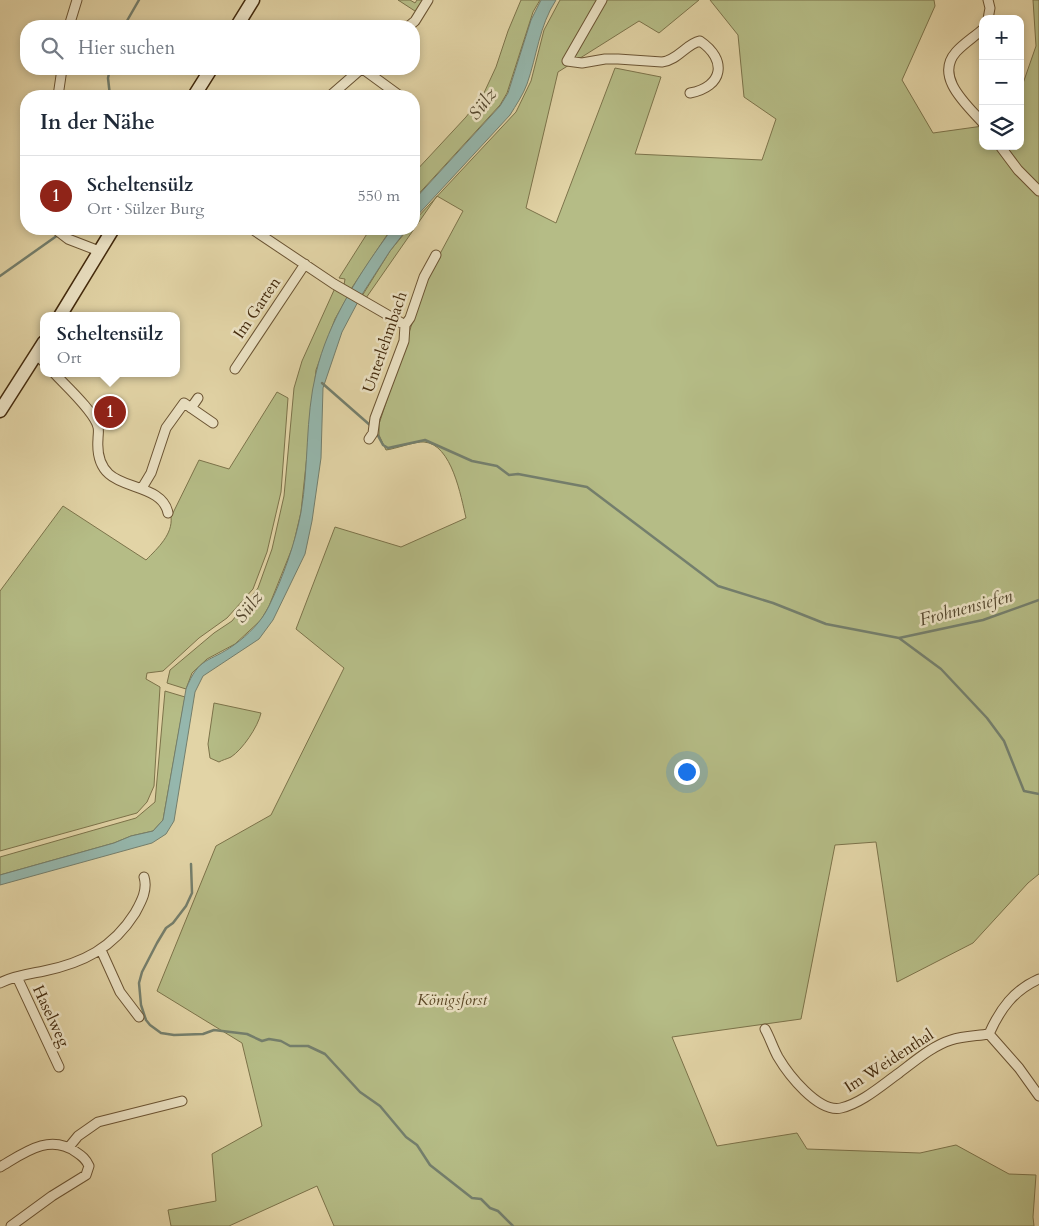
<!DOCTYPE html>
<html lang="de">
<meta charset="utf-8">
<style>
:root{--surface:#fff;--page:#f2f2f3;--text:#1f2937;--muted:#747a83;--line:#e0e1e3;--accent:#8f2418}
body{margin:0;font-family:Cardo,serif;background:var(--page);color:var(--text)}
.controls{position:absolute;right:15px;top:15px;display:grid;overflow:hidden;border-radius:10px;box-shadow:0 2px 8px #0003}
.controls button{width:45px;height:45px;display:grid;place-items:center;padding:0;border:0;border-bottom:1px solid var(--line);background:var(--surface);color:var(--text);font:25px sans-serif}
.you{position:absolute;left:686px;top:771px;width:18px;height:18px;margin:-12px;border:4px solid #fff;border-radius:50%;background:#1a73e8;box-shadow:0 0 0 8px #1a73e833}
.badge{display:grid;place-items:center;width:32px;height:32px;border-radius:50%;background:var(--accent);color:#fff;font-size:16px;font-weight:700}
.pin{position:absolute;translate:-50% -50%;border:2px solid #fff;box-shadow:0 1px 5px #0006}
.popup{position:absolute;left:40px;top:312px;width:140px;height:65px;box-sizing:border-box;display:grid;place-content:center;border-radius:10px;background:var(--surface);filter:drop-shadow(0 1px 4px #0005);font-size:16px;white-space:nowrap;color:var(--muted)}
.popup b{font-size:19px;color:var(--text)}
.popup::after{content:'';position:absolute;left:50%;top:100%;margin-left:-10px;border:10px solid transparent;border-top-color:var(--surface)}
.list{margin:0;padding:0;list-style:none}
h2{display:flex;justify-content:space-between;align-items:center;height:65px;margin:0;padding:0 20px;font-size:21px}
h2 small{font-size:16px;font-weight:400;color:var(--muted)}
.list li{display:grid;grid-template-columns:32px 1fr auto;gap:15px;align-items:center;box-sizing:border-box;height:80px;padding:0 20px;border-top:1px solid var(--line)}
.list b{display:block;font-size:19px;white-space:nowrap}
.list p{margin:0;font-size:16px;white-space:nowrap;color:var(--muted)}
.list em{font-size:16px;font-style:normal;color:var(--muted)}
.icon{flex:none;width:28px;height:28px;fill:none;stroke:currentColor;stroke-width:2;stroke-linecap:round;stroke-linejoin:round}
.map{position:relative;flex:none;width:1039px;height:1226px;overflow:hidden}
.search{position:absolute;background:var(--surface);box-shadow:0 2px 8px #0003;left:20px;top:20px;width:400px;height:55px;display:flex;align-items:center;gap:12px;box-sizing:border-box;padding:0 18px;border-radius:20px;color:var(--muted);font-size:19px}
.panel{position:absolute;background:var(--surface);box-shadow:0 2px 8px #0003;left:20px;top:90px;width:400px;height:145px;border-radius:20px}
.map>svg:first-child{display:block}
</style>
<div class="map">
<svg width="1039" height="1226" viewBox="0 0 1039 1226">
<rect width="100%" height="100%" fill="#e2d4a6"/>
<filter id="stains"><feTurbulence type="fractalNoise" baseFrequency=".004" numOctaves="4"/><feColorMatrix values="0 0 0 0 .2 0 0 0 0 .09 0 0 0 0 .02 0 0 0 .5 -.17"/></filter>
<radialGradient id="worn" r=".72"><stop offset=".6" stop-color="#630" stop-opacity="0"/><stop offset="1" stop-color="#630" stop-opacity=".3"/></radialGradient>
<path fill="#b5bc86" stroke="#7c734a" d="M 398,0 L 410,0 L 415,3 L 417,0 L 426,0 L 418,13 Z
M 521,0 L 540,0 L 533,12 L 507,93 L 500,105 L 414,199 L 414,173 L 466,117 L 483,95 L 496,67 L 508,31 Z
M 560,0 L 699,0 L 659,33 L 639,21 L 558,72 L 526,208 L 556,223 L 615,68 L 661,77 L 635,154 L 762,160 L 776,119 L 744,97 L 738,35 L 710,0 L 934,0 L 935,6 L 902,80 L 933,133 L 983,126 L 983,146 L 1020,146 L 1020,92 L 1036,46 L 1033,0 L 1039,0 L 1039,193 L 1037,193 L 1039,196 L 1039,874 L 1028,883 L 973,943 L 897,982 L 876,842 L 835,845 L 801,1019 L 672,1037 L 717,1146 L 797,1133 L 807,1149 L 920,1153 L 956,1145 L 1009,1174 L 1036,1175 L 1033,1217 L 1034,1226 L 334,1226 L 317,1186 L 229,1226 L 171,1226 L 168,1210 L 216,1201 L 212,1154 L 262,1126 L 242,1043 L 157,991 L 216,846 L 271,815 L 344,668 L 296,629 L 335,527 L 401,547 L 466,518 C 461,497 452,444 424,442 C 416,441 395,449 386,450 L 379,435 L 379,424 L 427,278 L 463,211 L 437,196 L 366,298 L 362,296 L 390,251 L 408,229 L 414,229 L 415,220 L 516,112 L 531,81 L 544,30 Z
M 370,229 L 391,229 L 351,289 L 344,285 L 345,279 L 339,278 Z
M 335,288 L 348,296 L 335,319 L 316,370 L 301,512 L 293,546 L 269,606 L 261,620 L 235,644 L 207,659 L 192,673 L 186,689 L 167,683 L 170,670 L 214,633 L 232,621 L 258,588 L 272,549 L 284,496 L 294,388 L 302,361 Z
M 277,392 L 288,398 L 281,492 L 267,552 L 253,589 L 227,618 L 199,638 L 163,671 L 147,673 L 146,679 L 160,687 L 154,786 L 147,802 L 137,813 L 0,851 L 0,591 L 63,506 L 146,560 C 158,548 173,534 171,517 L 199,460 L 229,469 Z
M 165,691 L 185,697 L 163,820 L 153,831 L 131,836 L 114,843 L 0,875 L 0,857 L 136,818 L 155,802 Z
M 214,703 L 261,713 C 258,727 242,750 231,757 C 227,759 222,760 219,762 L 210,758 L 208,744 Z"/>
<path fill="#95b7ad" stroke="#747f6d" d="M 541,0 L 556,0 C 539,26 537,56 527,84 C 523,95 516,105 510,115 L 414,219 L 414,200 L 500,106 L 508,93 L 531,20 Z
M 392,229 L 407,229 L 390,251 L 361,296 L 342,332 L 323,388 L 321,458 L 312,521 L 305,554 L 273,620 L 259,639 L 203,676 L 195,692 L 174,821 L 166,834 L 152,843 L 0,885 L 0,875 L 114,843 L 131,836 L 153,831 L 163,820 L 186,689 C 199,656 209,663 234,645 C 248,635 262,621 269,606 C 283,577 295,544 301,512 C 309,466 305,418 316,373 C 328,321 361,271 392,229 Z"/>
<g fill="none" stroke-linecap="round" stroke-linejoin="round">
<path stroke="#747f6d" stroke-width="2.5" d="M 124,26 L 139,0
M 110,96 L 108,78 L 110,69
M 0,276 L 58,235
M 322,383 L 371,426
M 376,432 L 383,445 L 388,448 L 425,440 L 472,461 L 497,466 L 509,475 L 518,474 L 587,487 L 718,586 L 773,603 L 826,624 L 899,638 L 941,669 L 987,718 L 1004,741 L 1024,791 L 1039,794
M 899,638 L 983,620 L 1039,600
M 191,864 L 192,893 L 186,906 L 173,923 L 166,928 L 157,943 L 142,972 L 139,983 L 141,1005 L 146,1020 L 150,1025 L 161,1033 L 174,1035 L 203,1034 L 214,1030 L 247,1034 L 262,1041 L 269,1039 L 281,1041 L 290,1046 L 308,1046 L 325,1054 L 360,1092 L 380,1106 L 406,1137 L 417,1145 L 430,1165 L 472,1198 L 481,1199 L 490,1208 L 498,1211 L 513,1226"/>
<g stroke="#6b5433" stroke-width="11">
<path id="street" d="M 602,0 L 567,61 L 582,63 L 605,59 L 618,59 L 662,62 C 678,60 686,44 700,41 C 728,60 723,87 690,93
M 988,0 L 990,8 L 988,19
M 69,26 L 77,0
M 409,26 L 415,21 L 428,0
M 983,29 C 974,37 963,44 956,52 C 934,77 967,105 983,123
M 363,69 L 400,96
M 58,96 L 62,69
M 330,96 L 361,69
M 1000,146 L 1018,170 L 1039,191
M 26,183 L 26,199
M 55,229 L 68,239 L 99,251
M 252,229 L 334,284 L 405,325
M 36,354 L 44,362
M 235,369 L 305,264
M 54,373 C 65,385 95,412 98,427 C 99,431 98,435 98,439 C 97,452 99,465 109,474 C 125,489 163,487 168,513
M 191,408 L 198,398
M 369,439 L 373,433 L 375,418 L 404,341 L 405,325 L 410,318 L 424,277 L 436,255
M 142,488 L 151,473 L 166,428 L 184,403 L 213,423
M 101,950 L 120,992 L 139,1017
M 17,977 L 59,1067
M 0,983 C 13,976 29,974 44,971 C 83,963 113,948 135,913 C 141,902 148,890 144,877
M 765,1029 C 770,1038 773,1048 778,1057 C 788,1074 818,1113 841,1108 C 862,1103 882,1085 899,1073 C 915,1061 932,1046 951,1040 C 963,1036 976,1036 989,1034 L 1019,1068 L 1039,1096
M 989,1034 C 1000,1009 1014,990 1039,979
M 69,1147 L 78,1136 L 98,1122 L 182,1101
M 0,1167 C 24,1153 49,1133 76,1152 C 82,1156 86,1159 89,1166 L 86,1175 L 52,1196 L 11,1226"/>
</g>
<g stroke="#432a0d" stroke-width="15">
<path id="secondary" d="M 237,26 L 253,0
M 194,96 L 211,69
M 60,316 L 113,229
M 0,411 L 44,342"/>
</g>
<use href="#street" stroke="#ece3c5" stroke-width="9"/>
<use href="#secondary" stroke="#ece3c5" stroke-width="12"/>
</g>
<g text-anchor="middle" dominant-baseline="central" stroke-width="5" stroke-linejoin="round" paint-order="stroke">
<g font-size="16" fill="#432a0d" stroke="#ece3c5">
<text transform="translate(257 308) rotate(-56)">Im Garten</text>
<text transform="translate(385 342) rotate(-71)">Unterlehmbach</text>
<text transform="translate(51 1016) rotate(65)">Haselweg</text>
<text transform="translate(889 1061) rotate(-33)">Im Weidenthal</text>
</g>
<g font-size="16" font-style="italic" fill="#5a4725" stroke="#ece3c5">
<text x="452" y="1000">Königsforst</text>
</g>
<g font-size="18" font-style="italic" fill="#53462d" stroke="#ece3c5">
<text transform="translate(483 104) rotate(-53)">Sülz</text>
<text transform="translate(249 607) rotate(-53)">Sülz</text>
<text transform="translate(966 608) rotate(-15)">Frohnensiefen</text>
</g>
</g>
<rect width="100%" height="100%" filter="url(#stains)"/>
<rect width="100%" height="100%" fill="url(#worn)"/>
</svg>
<div class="controls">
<button>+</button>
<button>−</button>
<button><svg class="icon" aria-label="layers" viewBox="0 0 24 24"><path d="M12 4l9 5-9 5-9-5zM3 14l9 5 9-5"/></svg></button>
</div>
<div class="you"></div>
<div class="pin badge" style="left:110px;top:412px">1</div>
<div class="popup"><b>Scheltensülz</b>Ort</div>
<div class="search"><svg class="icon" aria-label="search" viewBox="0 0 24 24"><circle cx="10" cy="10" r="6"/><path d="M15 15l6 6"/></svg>Hier suchen</div>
<section class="panel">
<h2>In der Nähe<small></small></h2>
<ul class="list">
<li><span class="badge">1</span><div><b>Scheltensülz</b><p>Ort · Sülzer Burg</p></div><em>550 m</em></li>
</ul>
</section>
</div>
